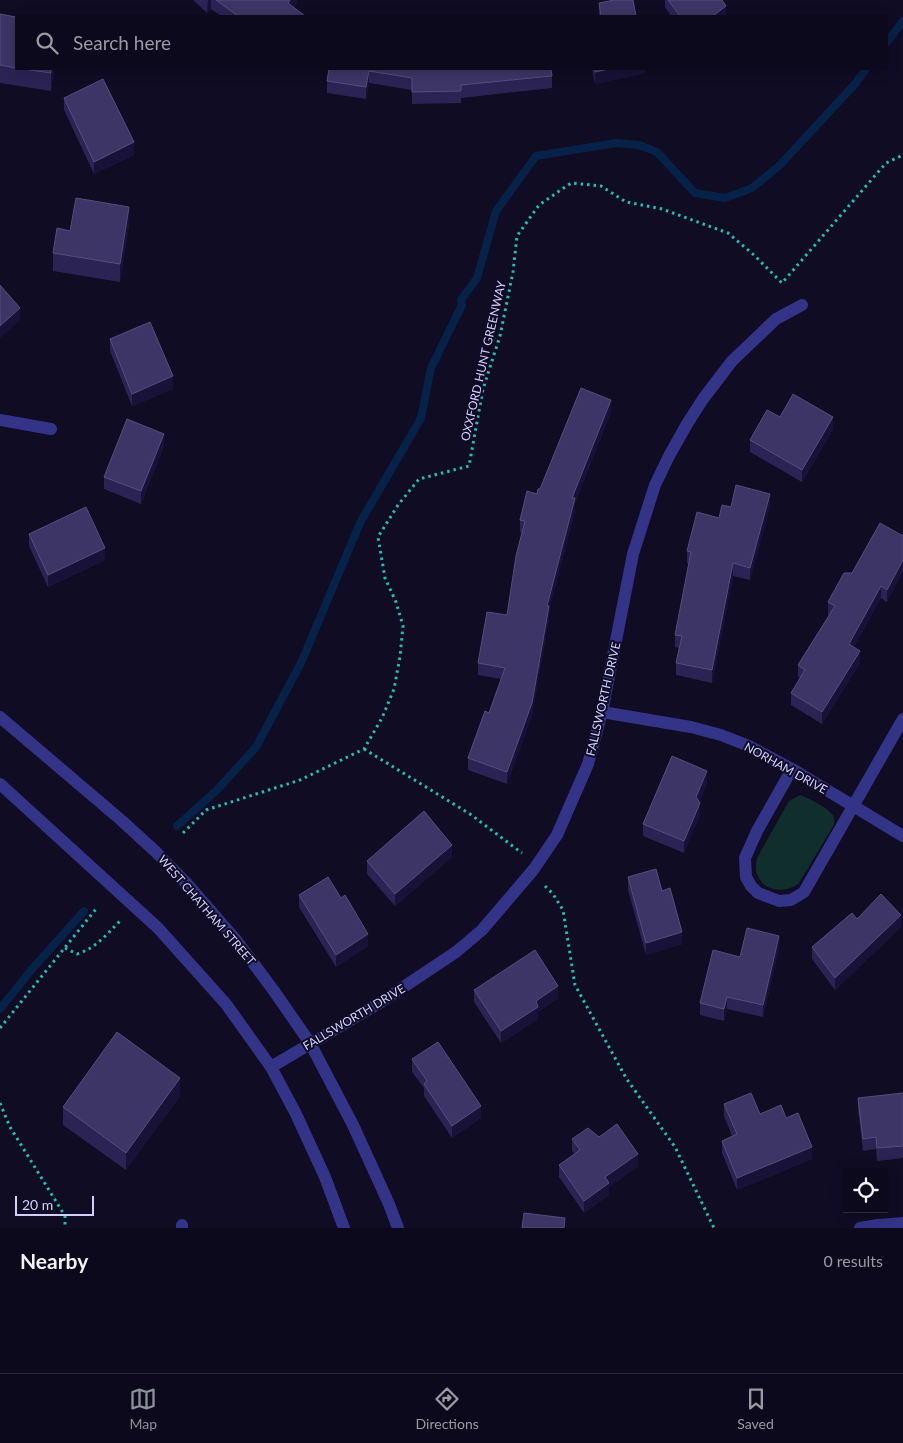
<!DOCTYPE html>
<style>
:root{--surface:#0b091b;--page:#141224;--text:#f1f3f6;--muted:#9a9aa3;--line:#2b2a3a;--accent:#8c9099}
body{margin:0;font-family:Lato,sans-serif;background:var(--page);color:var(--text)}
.controls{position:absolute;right:15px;bottom:15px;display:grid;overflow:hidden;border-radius:0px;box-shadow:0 2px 12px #0003}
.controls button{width:45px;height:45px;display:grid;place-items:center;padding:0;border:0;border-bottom:1px solid var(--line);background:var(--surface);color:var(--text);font:25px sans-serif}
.scale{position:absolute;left:15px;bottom:12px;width:79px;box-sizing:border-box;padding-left:5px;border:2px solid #d2cfff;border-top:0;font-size:14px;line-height:18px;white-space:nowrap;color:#d2cfff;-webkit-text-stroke:4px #0f0c24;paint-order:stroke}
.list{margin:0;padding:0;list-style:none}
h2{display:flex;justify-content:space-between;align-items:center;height:65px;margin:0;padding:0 20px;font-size:21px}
h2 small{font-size:16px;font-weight:400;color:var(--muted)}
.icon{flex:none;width:28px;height:28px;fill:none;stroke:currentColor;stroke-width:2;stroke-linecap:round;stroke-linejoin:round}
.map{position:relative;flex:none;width:903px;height:1228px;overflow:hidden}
.search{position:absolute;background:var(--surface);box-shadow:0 2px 12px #0003;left:15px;right:15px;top:15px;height:55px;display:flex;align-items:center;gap:12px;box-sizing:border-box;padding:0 18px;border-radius:0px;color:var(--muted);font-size:19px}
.sheet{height:145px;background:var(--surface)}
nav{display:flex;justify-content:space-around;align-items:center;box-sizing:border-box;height:70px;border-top:1px solid var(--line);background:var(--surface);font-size:14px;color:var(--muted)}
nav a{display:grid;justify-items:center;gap:2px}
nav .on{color:var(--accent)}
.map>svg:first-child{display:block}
</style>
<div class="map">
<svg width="903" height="1228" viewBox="0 0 903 1228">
<rect width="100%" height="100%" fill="#0f0c24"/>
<path fill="#0f2e2c" d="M 800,795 C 807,797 831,809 834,817 C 835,820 834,823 834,825 L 799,883 C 786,894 763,892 757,874 C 755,869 756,864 757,858 L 789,801 Z"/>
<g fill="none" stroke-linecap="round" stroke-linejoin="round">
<path stroke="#072248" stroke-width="8" d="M 887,42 L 903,21
M 177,826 L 217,790 L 256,747 L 301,663 L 360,523 L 421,418 L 431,368 L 462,305 L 461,300 L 477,278 L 496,211 L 536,156 L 616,143 L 639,145 L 657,152 L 695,193 L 725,198 L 752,188 L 779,166 L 855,84 L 866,69
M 0,1009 L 33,968 L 84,911"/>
<path stroke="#24beae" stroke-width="3" stroke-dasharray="2.5 4" stroke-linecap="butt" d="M 364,749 L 470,814 L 522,853
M 183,833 L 206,810 L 300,780 L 364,749 L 382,718 L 394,689 L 400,657 L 403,626 L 396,602 L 385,578 L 378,537 L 398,505 L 419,479 L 469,466 L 483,389 L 500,336 L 513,272 L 517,236 L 539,205 L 571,183 L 601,186 L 626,202 L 662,209 L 728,233 L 754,255 L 782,283 L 886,163 L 903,155
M 545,886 L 553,894 L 563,910 L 575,985 L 626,1078 L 675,1147 L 714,1228
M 65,948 L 77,954 C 96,948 106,935 120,921
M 0,1028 L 96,909
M 0,1103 L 10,1127 L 65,1216 L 65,1228"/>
<path stroke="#333387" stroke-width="12" d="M 0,420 L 51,429
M 602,712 L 691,727 L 721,735 L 749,746 L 792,769 L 903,836
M 792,769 L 757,831 L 745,858 L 746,877 L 751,886 L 758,893 L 779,901 L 791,900 L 804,892 L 903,719
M 271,1067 L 381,1002 L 456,952 L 482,930 L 534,869 L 557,835 L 588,764 L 602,712 L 633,554 L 655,485 L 669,456 L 687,424 L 703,399 L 732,361 L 776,319 L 802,305
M 182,1228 L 182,1225
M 860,1228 L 878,1225 L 903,1223"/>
<path stroke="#333387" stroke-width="12" d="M 0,717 L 121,820 L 156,852 L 189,886 L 236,940 L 274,991 L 310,1043 L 353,1125 L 389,1204 L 398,1228
M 0,784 L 158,928 L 226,1004 L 271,1067 L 296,1114 L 325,1177 L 344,1228"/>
</g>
<path fill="#2b2353" d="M 193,0 L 297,0 L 297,3 L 293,8 L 305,16 L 221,16 L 211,9 L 207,13 Z
M 665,0 L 722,0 L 726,16 L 671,16 L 665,7 Z
M 599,3 L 636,16 L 599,16 Z
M 0,14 L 16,17 L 16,69 L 54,69 L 51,91 L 0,83 Z
M 329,69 L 552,76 L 552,88 L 461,98 L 461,103 L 412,104 L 412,90 L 369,83 L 366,99 L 327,93 L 327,81 Z
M 592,69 L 645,69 L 645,73 L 595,84 Z
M 64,98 L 134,155 L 94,174 L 64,110 Z
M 129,225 L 120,282 L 53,271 L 53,253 L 70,231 Z
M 110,339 L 173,389 L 132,406 L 110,351 Z
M 611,412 L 575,503 L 575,511 L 549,610 L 549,618 L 532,715 L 507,784 L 468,770 L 468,758 L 489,713 L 501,679 L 478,675 L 478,663 L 507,615 L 522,533 L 520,532 L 520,520 L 540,489 Z
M 780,417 L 833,429 L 802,482 L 750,452 L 750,440 Z
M 164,446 L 141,504 L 104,489 L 104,477 Z
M 770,506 L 750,580 L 733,576 L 712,683 L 676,675 L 676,663 L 679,648 L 675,647 L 675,635 L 689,564 L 687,563 L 687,551 L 719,518 L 731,507 Z
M 29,534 L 105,560 L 48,587 L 29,546 Z
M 903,536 L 887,602 L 881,598 L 854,647 L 860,663 L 822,724 L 791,705 L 791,693 L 800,678 L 798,677 L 798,665 L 829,615 L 828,615 L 828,602 Z
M 707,783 L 699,802 L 700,815 L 684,853 L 643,836 L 643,824 Z
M 452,857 L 395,906 L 367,874 L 367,861 Z
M 628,877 L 662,891 L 682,944 L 646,955 L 628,890 Z
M 299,895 L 368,946 L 336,967 L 299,907 Z
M 857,919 L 901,927 L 835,990 L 812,959 L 812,947 Z
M 779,948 L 763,1017 L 727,1009 L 724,1021 L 700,1015 L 700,1003 L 740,957 Z
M 474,990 L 558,998 L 538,1012 L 538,1019 L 501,1043 L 474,1002 Z
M 412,1059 L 481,1118 L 452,1138 L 424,1096 L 424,1088 L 412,1072 Z
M 903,1093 L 903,1158 L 877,1161 L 876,1149 L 863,1151 L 858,1110 L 858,1098 Z
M 180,1096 L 126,1170 L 63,1125 L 63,1107 Z
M 724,1104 L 760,1114 L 786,1118 L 812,1159 L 737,1190 L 722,1153 L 722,1141 L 732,1136 L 724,1116 Z
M 572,1139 L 638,1166 L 609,1187 L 609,1195 L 584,1213 L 559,1177 L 559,1165 L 575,1154 L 572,1151 Z"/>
<path fill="#181238" d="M 208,0 L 211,0 L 211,9 L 207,13 Z
M 290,0 L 297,0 L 297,3 L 288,15 L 288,3 Z
M 726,6 L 726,16 L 713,16 Z
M 51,69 L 54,69 L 51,91 Z
M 609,69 L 645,69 L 645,73 L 595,84 L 595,72 Z
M 369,71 L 369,83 L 366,99 L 366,87 Z
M 134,142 L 134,155 L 94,174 L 94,162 Z
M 129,207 L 129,225 L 120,282 L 120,264 Z
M 20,308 L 20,320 L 0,338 L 0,326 Z
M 173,376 L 173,389 L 132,406 L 132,394 Z
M 611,400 L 611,412 L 575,503 L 575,511 L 549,610 L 549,618 L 532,715 L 507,784 L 507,772 L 547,606 L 572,498 Z
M 833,417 L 833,429 L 802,482 L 802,470 Z
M 164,434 L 164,446 L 141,504 L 141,491 Z
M 770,494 L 770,506 L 750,580 L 750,568 Z
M 105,548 L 105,560 L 48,587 L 48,575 Z
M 903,560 L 903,573 L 887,602 L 887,590 Z
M 733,563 L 733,576 L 712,683 L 712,670 Z
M 881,586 L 881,598 L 849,656 L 849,644 Z
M 860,651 L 860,663 L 822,724 L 822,712 Z
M 707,771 L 707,783 L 696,810 L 696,797 Z
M 700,803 L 700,815 L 684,853 L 684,841 Z
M 452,845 L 452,857 L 395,906 L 395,894 Z
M 901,915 L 901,927 L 835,990 L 835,978 Z
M 682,932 L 682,944 L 646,955 L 646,943 Z
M 368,934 L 368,946 L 336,967 L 336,955 Z
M 779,936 L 779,948 L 763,1017 L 763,1005 Z
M 558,986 L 558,998 L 538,1012 L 538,1019 L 501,1043 L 501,1031 L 536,1001 Z
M 727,997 L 727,1009 L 724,1021 L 724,1009 Z
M 180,1078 L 180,1096 L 126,1170 L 126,1153 Z
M 481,1106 L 481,1118 L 452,1138 L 452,1126 Z
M 812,1147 L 812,1159 L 737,1190 L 737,1178 Z
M 638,1154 L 638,1166 L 609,1187 L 609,1195 L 584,1213 L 584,1201 L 605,1177 Z"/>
<path fill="#3d3565" stroke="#544e7e" d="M 216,0 L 290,0 L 288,3 L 305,16 L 238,16 Z
M 614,0 L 633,0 L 636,16 L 601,16 L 599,3 Z
M 668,0 L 722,0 L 726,6 L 713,16 L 680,16 Z
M 0,14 L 16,17 L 16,68 L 0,65 Z
M 24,69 L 51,69 L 51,73 Z
M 329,69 L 551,69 L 552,76 L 461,85 L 461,91 L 412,92 L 412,78 L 369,71 L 366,87 L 327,81 Z
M 595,69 L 609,69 L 595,72 Z
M 103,79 L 134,142 L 94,162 L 64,98 Z
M 76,198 L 129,207 L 120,264 L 53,253 L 57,228 L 70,231 Z
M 0,285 L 20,308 L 0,326 Z
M 150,322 L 173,376 L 132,394 L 110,339 Z
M 581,388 L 611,400 L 572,498 L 575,498 L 547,606 L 549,606 L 532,703 L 507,772 L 468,758 L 485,711 L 489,713 L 505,668 L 478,663 L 487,612 L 507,615 L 516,556 L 525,521 L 520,520 L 527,491 L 537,494 L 538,489 L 540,489 Z
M 793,394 L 833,417 L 802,470 L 750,440 L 767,410 L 780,417 Z
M 127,419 L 164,434 L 141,491 L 104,477 Z
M 736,485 L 770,494 L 750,568 L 733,563 L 712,670 L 676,663 L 682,636 L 675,635 L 691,552 L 687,551 L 697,512 L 719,518 L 722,505 L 731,507 Z
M 86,507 L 105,548 L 48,575 L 29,534 Z
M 880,523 L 903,536 L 903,560 L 887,590 L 881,586 L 849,644 L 860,651 L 822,712 L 791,693 L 805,670 L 798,665 L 835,606 L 828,602 L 844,573 L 852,573 Z
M 672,756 L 707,771 L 696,797 L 700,803 L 684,841 L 643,824 Z
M 424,811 L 452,845 L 395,894 L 367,861 Z
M 656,869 L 662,891 L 670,888 L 682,932 L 646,943 L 628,877 Z
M 328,877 L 341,898 L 345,895 L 368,934 L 336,955 L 299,895 Z
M 881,894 L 901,915 L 835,978 L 812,947 L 852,913 L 857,919 Z
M 747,928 L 779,936 L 763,1005 L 727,997 L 724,1009 L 700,1003 L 713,950 L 740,957 Z
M 535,950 L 558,986 L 536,1001 L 538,1007 L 501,1031 L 474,990 Z
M 117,1032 L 180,1078 L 126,1153 L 63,1107 Z
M 438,1042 L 481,1106 L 452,1126 L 424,1084 L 427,1081 L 412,1059 Z
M 751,1093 L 760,1114 L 781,1105 L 786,1118 L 798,1113 L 812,1147 L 737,1178 L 722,1141 L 737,1134 L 724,1104 Z
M 903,1093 L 903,1146 L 877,1148 L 876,1137 L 863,1139 L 858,1098 Z
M 617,1124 L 638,1154 L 605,1177 L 609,1183 L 584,1201 L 559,1165 L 580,1150 L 572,1139 L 588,1128 L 599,1137 Z
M 524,1213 L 565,1218 L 564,1228 L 522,1228 Z"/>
<g text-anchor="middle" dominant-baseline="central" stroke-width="4" stroke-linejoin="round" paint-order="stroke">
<g font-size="12" fill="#d2cfff" stroke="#0f0c24">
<text transform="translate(483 361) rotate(-77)">OXXFORD HUNT GREENWAY</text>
<text transform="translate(603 699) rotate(-77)">FALLSWORTH DRIVE</text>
<text transform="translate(786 768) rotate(29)">NORHAM DRIVE</text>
<text transform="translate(207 910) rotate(49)">WEST CHATHAM STREET</text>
<text transform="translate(354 1017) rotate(-31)">FALLSWORTH DRIVE</text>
</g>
</g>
</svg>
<div class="controls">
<button><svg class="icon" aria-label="locate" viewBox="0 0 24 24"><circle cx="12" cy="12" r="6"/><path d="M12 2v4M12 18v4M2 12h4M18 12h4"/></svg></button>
</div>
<div class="scale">20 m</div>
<div class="search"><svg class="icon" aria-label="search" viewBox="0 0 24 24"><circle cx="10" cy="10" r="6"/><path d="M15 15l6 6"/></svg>Search here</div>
</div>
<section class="sheet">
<h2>Nearby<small>0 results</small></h2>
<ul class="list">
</ul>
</section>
<nav>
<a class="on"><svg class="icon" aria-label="map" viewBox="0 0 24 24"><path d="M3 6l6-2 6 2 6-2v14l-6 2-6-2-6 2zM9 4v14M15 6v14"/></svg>Map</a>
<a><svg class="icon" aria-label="directions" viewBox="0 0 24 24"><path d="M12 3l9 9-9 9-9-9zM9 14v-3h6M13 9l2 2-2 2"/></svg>Directions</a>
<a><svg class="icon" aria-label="saved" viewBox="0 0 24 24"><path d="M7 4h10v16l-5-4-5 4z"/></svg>Saved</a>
</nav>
